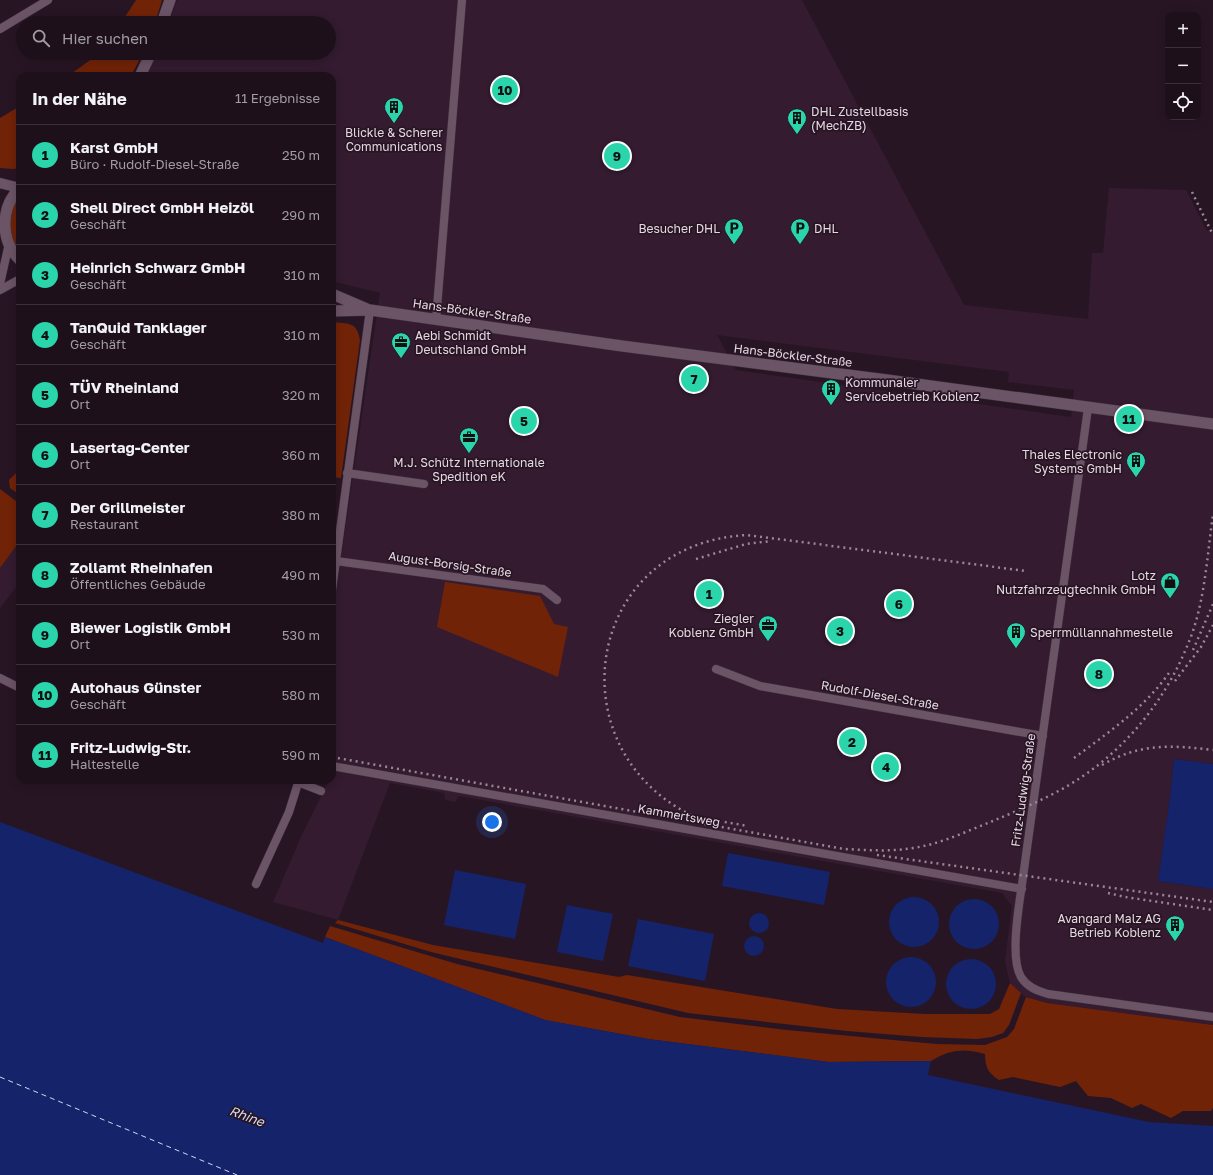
<!DOCTYPE html>
<html lang="de">
<meta charset="utf-8">
<style>
:root{--surface:#1e101b;--page:#2b1e28;--text:#f1f3f6;--muted:#a19da3;--line:#3c303a;--accent:#2ad5ac}
body{margin:0;font-family:"Golos Text",sans-serif;background:var(--page);color:var(--text)}
.controls{position:absolute;right:12px;top:12px;display:grid;overflow:hidden;border-radius:8px;box-shadow:0 2px 10px #0003}
.controls button{width:36px;height:36px;display:grid;place-items:center;padding:0;border:0;border-bottom:1px solid var(--line);background:var(--surface);color:var(--text);font:20px sans-serif}
.you{position:absolute;left:492px;top:822px;width:14px;height:14px;margin:-10px;border:3px solid #fff;border-radius:50%;background:#1a73e8;box-shadow:0 0 0 6px #1a73e833}
.badge{display:grid;place-items:center;width:26px;height:26px;border-radius:50%;background:var(--accent);color:#111;font-size:13px;font-weight:700}
.pin{position:absolute;translate:-50% -50%;border:2px solid #fff;box-shadow:0 1px 4px #0006}
.list{margin:0;padding:0;list-style:none}
h2{display:flex;justify-content:space-between;align-items:center;height:52px;margin:0;padding:0 16px;font-size:17px}
h2 small{font-size:13px;font-weight:400;color:var(--muted)}
.list li{display:grid;grid-template-columns:26px 1fr auto;gap:12px;align-items:center;box-sizing:border-box;height:60px;padding:0 16px;border-top:1px solid var(--line)}
.list b{display:block;font-size:15px;white-space:nowrap}
.list p{margin:0;font-size:13px;white-space:nowrap;color:var(--muted)}
.list em{font-size:13px;font-style:normal;color:var(--muted)}
.icon{flex:none;width:22px;height:22px;fill:none;stroke:currentColor;stroke-width:2;stroke-linecap:round;stroke-linejoin:round}
.map{position:relative;flex:none;width:1213px;height:1175px;overflow:hidden}
.search{position:absolute;background:var(--surface);box-shadow:0 2px 10px #0003;left:16px;top:16px;width:320px;height:44px;display:flex;align-items:center;gap:10px;box-sizing:border-box;padding:0 14px;border-radius:22px;color:var(--muted);font-size:15px}
.panel{position:absolute;background:var(--surface);box-shadow:0 2px 10px #0003;left:16px;top:72px;width:320px;height:712px;border-radius:12px}
.map>svg:first-child{display:block}
</style>
<div class="map">
<svg width="1213" height="1175" viewBox="0 0 1213 1175">
<rect width="100%" height="100%" fill="#281524"/>
<path fill="#341b30" fill-rule="evenodd" d="M 177,0 L 802,0 L 964,305 L 1088,319 L 1092,253 L 1103,253 L 1109,188 L 1186,190 L 1207,231 L 1213,229 L 1213,764 L 1174,759 L 1170,797 L 1158,881 L 1213,889 L 1213,1025 L 1047,1003 L 1024,996 L 1010,983 L 1007,971 L 1005,961 L 1012,906 L 1002,893 L 459,796 L 455,802 L 445,800 L 444,793 L 390,783 L 338,920 L 273,902 L 301,837 L 329,780 L 332,780 L 332,774 L 337,763 L 332,762 L 332,618 L 380,293 L 332,281 L 332,76 L 147,76 L 156,53 L 329,53 L 329,23 L 169,23 ZM 717,335 L 1009,372 L 1008,382 L 1074,390 L 1071,417 L 736,370 Z
M 20,541 L 20,582 L 0,608 L 0,568 Z"/>
<path fill="#712307" d="M 136,0 L 162,0 L 155,23 L 121,23 Z
M 100,53 L 143,53 L 131,76 L 68,76 Z
M 20,106 L 20,168 L 13,169 L 0,168 L 0,118 Z
M 20,196 L 20,253 L 7,231 L 14,203 Z
M 332,322 C 348,324 357,321 360,340 L 341,478 L 332,477 Z
M 20,469 L 20,495 L 10,488 L 9,480 Z
M 0,489 L 20,504 L 20,541 L 0,568 Z
M 445,582 L 540,596 L 554,624 L 568,627 L 558,677 L 437,627 Z
M 338,920 L 433,945 L 619,977 L 627,975 L 837,1009 L 925,1014 L 990,1014 L 999,1009 L 1010,983 L 1021,993 L 1009,1025 L 1003,1033 L 992,1037 L 977,1039 L 922,1037 L 847,1031 L 688,1013 L 431,952 L 335,923 Z
M 330,926 L 457,964 L 680,1017 L 787,1030 L 936,1044 L 985,1045 L 1007,1037 L 1014,1029 L 1026,997 L 1047,1003 L 1213,1025 L 1213,1108 L 1211,1111 L 1183,1111 L 1171,1118 L 1141,1104 L 1132,1108 L 1111,1098 L 1088,1096 L 1076,1081 L 1060,1087 L 1013,1077 L 999,1080 C 988,1073 985,1067 985,1054 C 965,1048 950,1049 931,1061 L 829,1062 L 648,1039 L 545,1020 L 325,937 Z"/>
<path fill="#15236b" d="M 1174,759 L 1213,764 L 1213,889 L 1158,881 L 1170,797 Z
M 0,822 L 323,943 L 325,937 L 545,1020 L 648,1039 L 828,1062 L 931,1061 L 928,1075 L 1149,1122 L 1213,1126 L 1213,1175 L 0,1175 Z
M 728,853 L 830,872 L 824,905 L 722,886 Z
M 455,870 L 526,884 L 515,939 L 444,925 Z
M889 922a25 25 0 1 1 50 0a25 25 0 1 1-50 0Z
M949 924a25 25 0 1 1 50 0a25 25 0 1 1-50 0Z
M 567,905 L 613,914 L 603,961 L 557,952 Z
M749 923a10 10 0 1 1 20 0a10 10 0 1 1-20 0Z
M 638,919 L 714,934 L 705,981 L 628,966 Z
M744 946a10 10 0 1 1 20 0a10 10 0 1 1-20 0Z
M886 982a25 25 0 1 1 50 0a25 25 0 1 1-50 0Z
M946 984a25 25 0 1 1 50 0a25 25 0 1 1-50 0Z"/>
<g fill="none" stroke-linecap="round" stroke-linejoin="round">
<path stroke="#d2daf0" stroke-width="1" stroke-dasharray="5 4" stroke-linecap="butt" d="M 0,1077 L 237,1175"/>
<g stroke="#3f313c" stroke-width="9">
<path id="minor" d="M 0,29 L 48,0
M 0,284 L 8,248
M 0,290 L 20,279
M 436,320 L 462,0
M 1088,408 L 1023,877 C 1020,900 1009,957 1021,977 C 1027,987 1037,991 1048,994 L 1213,1017
M 347,473 L 424,484
M 336,561 L 543,589 L 557,600
M 332,590 L 370,310
M 716,669 L 760,686 L 1043,736
M 0,678 L 20,688
M 332,766 L 1022,889
M 298,782 L 321,791
M 256,884 L 289,812 L 299,780"/>
</g>
<g stroke="#3f313c" stroke-width="11">
<path id="tertiary" d="M 0,183 L 20,188"/>
</g>
<g stroke="#3f313c" stroke-width="12">
<path id="secondary" d="M 162,23 L 170,0
M 140,76 L 151,53
M 20,188 C 0,207 0,241 20,260
M 332,294 L 367,309
M 332,311 L 370,310 L 622,346 L 887,380 L 1213,424"/>
</g>
<use href="#minor" stroke="#6b5466" stroke-width="8"/>
<use href="#tertiary" stroke="#6b5466" stroke-width="10"/>
<use href="#secondary" stroke="#6b5466" stroke-width="11"/>
<path stroke="#998996" stroke-width="2.5" stroke-dasharray="2 4" stroke-linecap="butt" d="M 1192,192 L 1213,235
M 696,559 L 746,544 L 771,541
M 1193,650 L 1213,604
M 1175,681 L 1201,647 L 1213,625
M 332,757 L 844,849 C 867,850 890,852 913,848 C 941,844 967,831 993,821 C 1021,809 1051,797 1077,780 C 1127,748 1166,699 1188,644 C 1205,604 1207,556 1213,514
M 1074,758 C 1109,732 1146,707 1171,670
M 1102,765 C 1140,743 1172,745 1213,750
M 707,819 L 748,826
M 702,820 C 553,758 580,544 747,535 L 1026,571
M 877,855 L 1213,902
M 1108,893 L 1125,897 L 1213,910"/>
</g>
<defs>
<g id="building-pin" transform="scale(1)"><path d="M0 17L-7.5 6A9.5 9.5 0 1 1 7.5 6Z" fill="#2ad5ac" stroke="#281524"/><path d="M-4-6H4V6H1V3H-1V6H-4ZM-2.5-4.3h1.7v1.8h-1.7ZM.8-4.3h1.7v1.8H.8ZM-2.5-1h1.7V.8h-1.7ZM.8-1h1.7V.8H.8Z" fill="#111"/></g>
<g id="parking-pin" transform="scale(1)"><path d="M0 17L-7.5 6A9.5 9.5 0 1 1 7.5 6Z" fill="#2ad5ac" stroke="#281524"/><path d="M-3.5-5.5H1a3.5 3.5 0 0 1 0 7H-1V5.5H-3.5ZM-1-3.4V-.6H.8a1.4 1.4 0 0 0 0-2.8Z" fill="#111"/></g>
<g id="office-pin" transform="scale(1)"><path d="M0 17L-7.5 6A9.5 9.5 0 1 1 7.5 6Z" fill="#2ad5ac" stroke="#281524"/><path d="M-6-3h4V-5.5h4V-3h4V5H-6ZM-1-4.5V-3h2v-1.5ZM-6 0V1H6V0Z" fill="#111"/></g>
<g id="shop-pin" transform="scale(1)"><path d="M0 17L-7.5 6A9.5 9.5 0 1 1 7.5 6Z" fill="#2ad5ac" stroke="#281524"/><path d="M-5-2.5h2.3a2.7 3.5 0 0 1 5.4 0H5L5.5 6h-11ZM-1.5-2.5h3a1.5 2.3 0 0 0-3 0Z" fill="#111"/></g>
</defs>
<g fill-rule="evenodd">
<use href="#building-pin" x="394" y="107"/>
<use href="#building-pin" x="797" y="118"/>
<use href="#parking-pin" x="734" y="228"/>
<use href="#parking-pin" x="800" y="228"/>
<use href="#office-pin" x="401" y="342"/>
<use href="#building-pin" x="831" y="389"/>
<use href="#office-pin" x="469" y="437"/>
<use href="#building-pin" x="1136" y="461"/>
<use href="#shop-pin" x="1170" y="582"/>
<use href="#office-pin" x="768" y="625"/>
<use href="#building-pin" x="1016" y="632"/>
<use href="#building-pin" x="1175" y="925"/>
</g>
<g text-anchor="middle" dominant-baseline="central" stroke-width="3.5" stroke-linejoin="round" paint-order="stroke">
<g font-size="12" fill="#e6d8e3" stroke="#281524" text-anchor="start">
<text x="811" y="111">DHL Zustellbasis<tspan x="811" dy="14">(MechZB)</tspan></text>
<text x="394" y="132" text-anchor="middle">Blickle &amp; Scherer<tspan x="394" dy="14">Communications</tspan></text>
<text x="720" y="228" text-anchor="end">Besucher DHL</text>
<text x="814" y="228">DHL</text>
<text x="415" y="335">Aebi Schmidt<tspan x="415" dy="14">Deutschland GmbH</tspan></text>
<text x="845" y="382">Kommunaler<tspan x="845" dy="14">Servicebetrieb Koblenz</tspan></text>
<text x="1122" y="454" text-anchor="end">Thales Electronic<tspan x="1122" dy="14">Systems GmbH</tspan></text>
<text x="469" y="462" text-anchor="middle">M.J. Schütz Internationale<tspan x="469" dy="14">Spedition eK</tspan></text>
<text x="1156" y="575" text-anchor="end">Lotz<tspan x="1156" dy="14">Nutzfahrzeugtechnik GmbH</tspan></text>
<text x="754" y="618" text-anchor="end">Ziegler<tspan x="754" dy="14">Koblenz GmbH</tspan></text>
<text x="1030" y="632">Sperrmüllannahmestelle</text>
<text x="1161" y="918" text-anchor="end">Avangard Malz AG<tspan x="1161" dy="14">Betrieb Koblenz</tspan></text>
</g>
<g font-size="12" fill="#e6d8e3" stroke="#281524">
<text transform="translate(472 311) rotate(8)">Hans-Böckler-Straße</text>
<text transform="translate(793 355) rotate(7)">Hans-Böckler-Straße</text>
<text transform="translate(450 564) rotate(8)">August-Borsig-Straße</text>
<text transform="translate(880 695) rotate(10)">Rudolf-Diesel-Straße</text>
<text transform="translate(1023 790) rotate(-82)">Fritz-Ludwig-Straße</text>
<text transform="translate(679 815) rotate(10)">Kammertsweg</text>
</g>
<g font-size="13" font-style="italic" fill="#d2daf0" stroke="#281524">
<text transform="translate(247 1116) rotate(20)">Rhine</text>
</g>
</g>
</svg>
<div class="controls">
<button>+</button>
<button>−</button>
<button><svg class="icon" aria-label="locate" viewBox="0 0 24 24"><circle cx="12" cy="12" r="6"/><path d="M12 2v4M12 18v4M2 12h4M18 12h4"/></svg></button>
</div>
<div class="you"></div>
<div class="pin badge" style="left:709px;top:594px">1</div>
<div class="pin badge" style="left:852px;top:742px">2</div>
<div class="pin badge" style="left:840px;top:631px">3</div>
<div class="pin badge" style="left:886px;top:767px">4</div>
<div class="pin badge" style="left:524px;top:421px">5</div>
<div class="pin badge" style="left:899px;top:604px">6</div>
<div class="pin badge" style="left:694px;top:379px">7</div>
<div class="pin badge" style="left:1099px;top:674px">8</div>
<div class="pin badge" style="left:617px;top:156px">9</div>
<div class="pin badge" style="left:505px;top:90px">10</div>
<div class="pin badge" style="left:1129px;top:419px">11</div>
<div class="search"><svg class="icon" aria-label="search" viewBox="0 0 24 24"><circle cx="10" cy="10" r="6"/><path d="M15 15l6 6"/></svg>Hier suchen</div>
<section class="panel">
<h2>In der Nähe<small>11 Ergebnisse</small></h2>
<ul class="list">
<li><span class="badge">1</span><div><b>Karst GmbH</b><p>Büro · Rudolf-Diesel-Straße</p></div><em>250 m</em></li>
<li><span class="badge">2</span><div><b>Shell Direct GmbH Heizöl</b><p>Geschäft</p></div><em>290 m</em></li>
<li><span class="badge">3</span><div><b>Heinrich Schwarz GmbH</b><p>Geschäft</p></div><em>310 m</em></li>
<li><span class="badge">4</span><div><b>TanQuid Tanklager</b><p>Geschäft</p></div><em>310 m</em></li>
<li><span class="badge">5</span><div><b>TÜV Rheinland</b><p>Ort</p></div><em>320 m</em></li>
<li><span class="badge">6</span><div><b>Lasertag-Center</b><p>Ort</p></div><em>360 m</em></li>
<li><span class="badge">7</span><div><b>Der Grillmeister</b><p>Restaurant</p></div><em>380 m</em></li>
<li><span class="badge">8</span><div><b>Zollamt Rheinhafen</b><p>Öffentliches Gebäude</p></div><em>490 m</em></li>
<li><span class="badge">9</span><div><b>Biewer Logistik GmbH</b><p>Ort</p></div><em>530 m</em></li>
<li><span class="badge">10</span><div><b>Autohaus Günster</b><p>Geschäft</p></div><em>580 m</em></li>
<li><span class="badge">11</span><div><b>Fritz-Ludwig-Str.</b><p>Haltestelle</p></div><em>590 m</em></li>
</ul>
</section>
</div>
